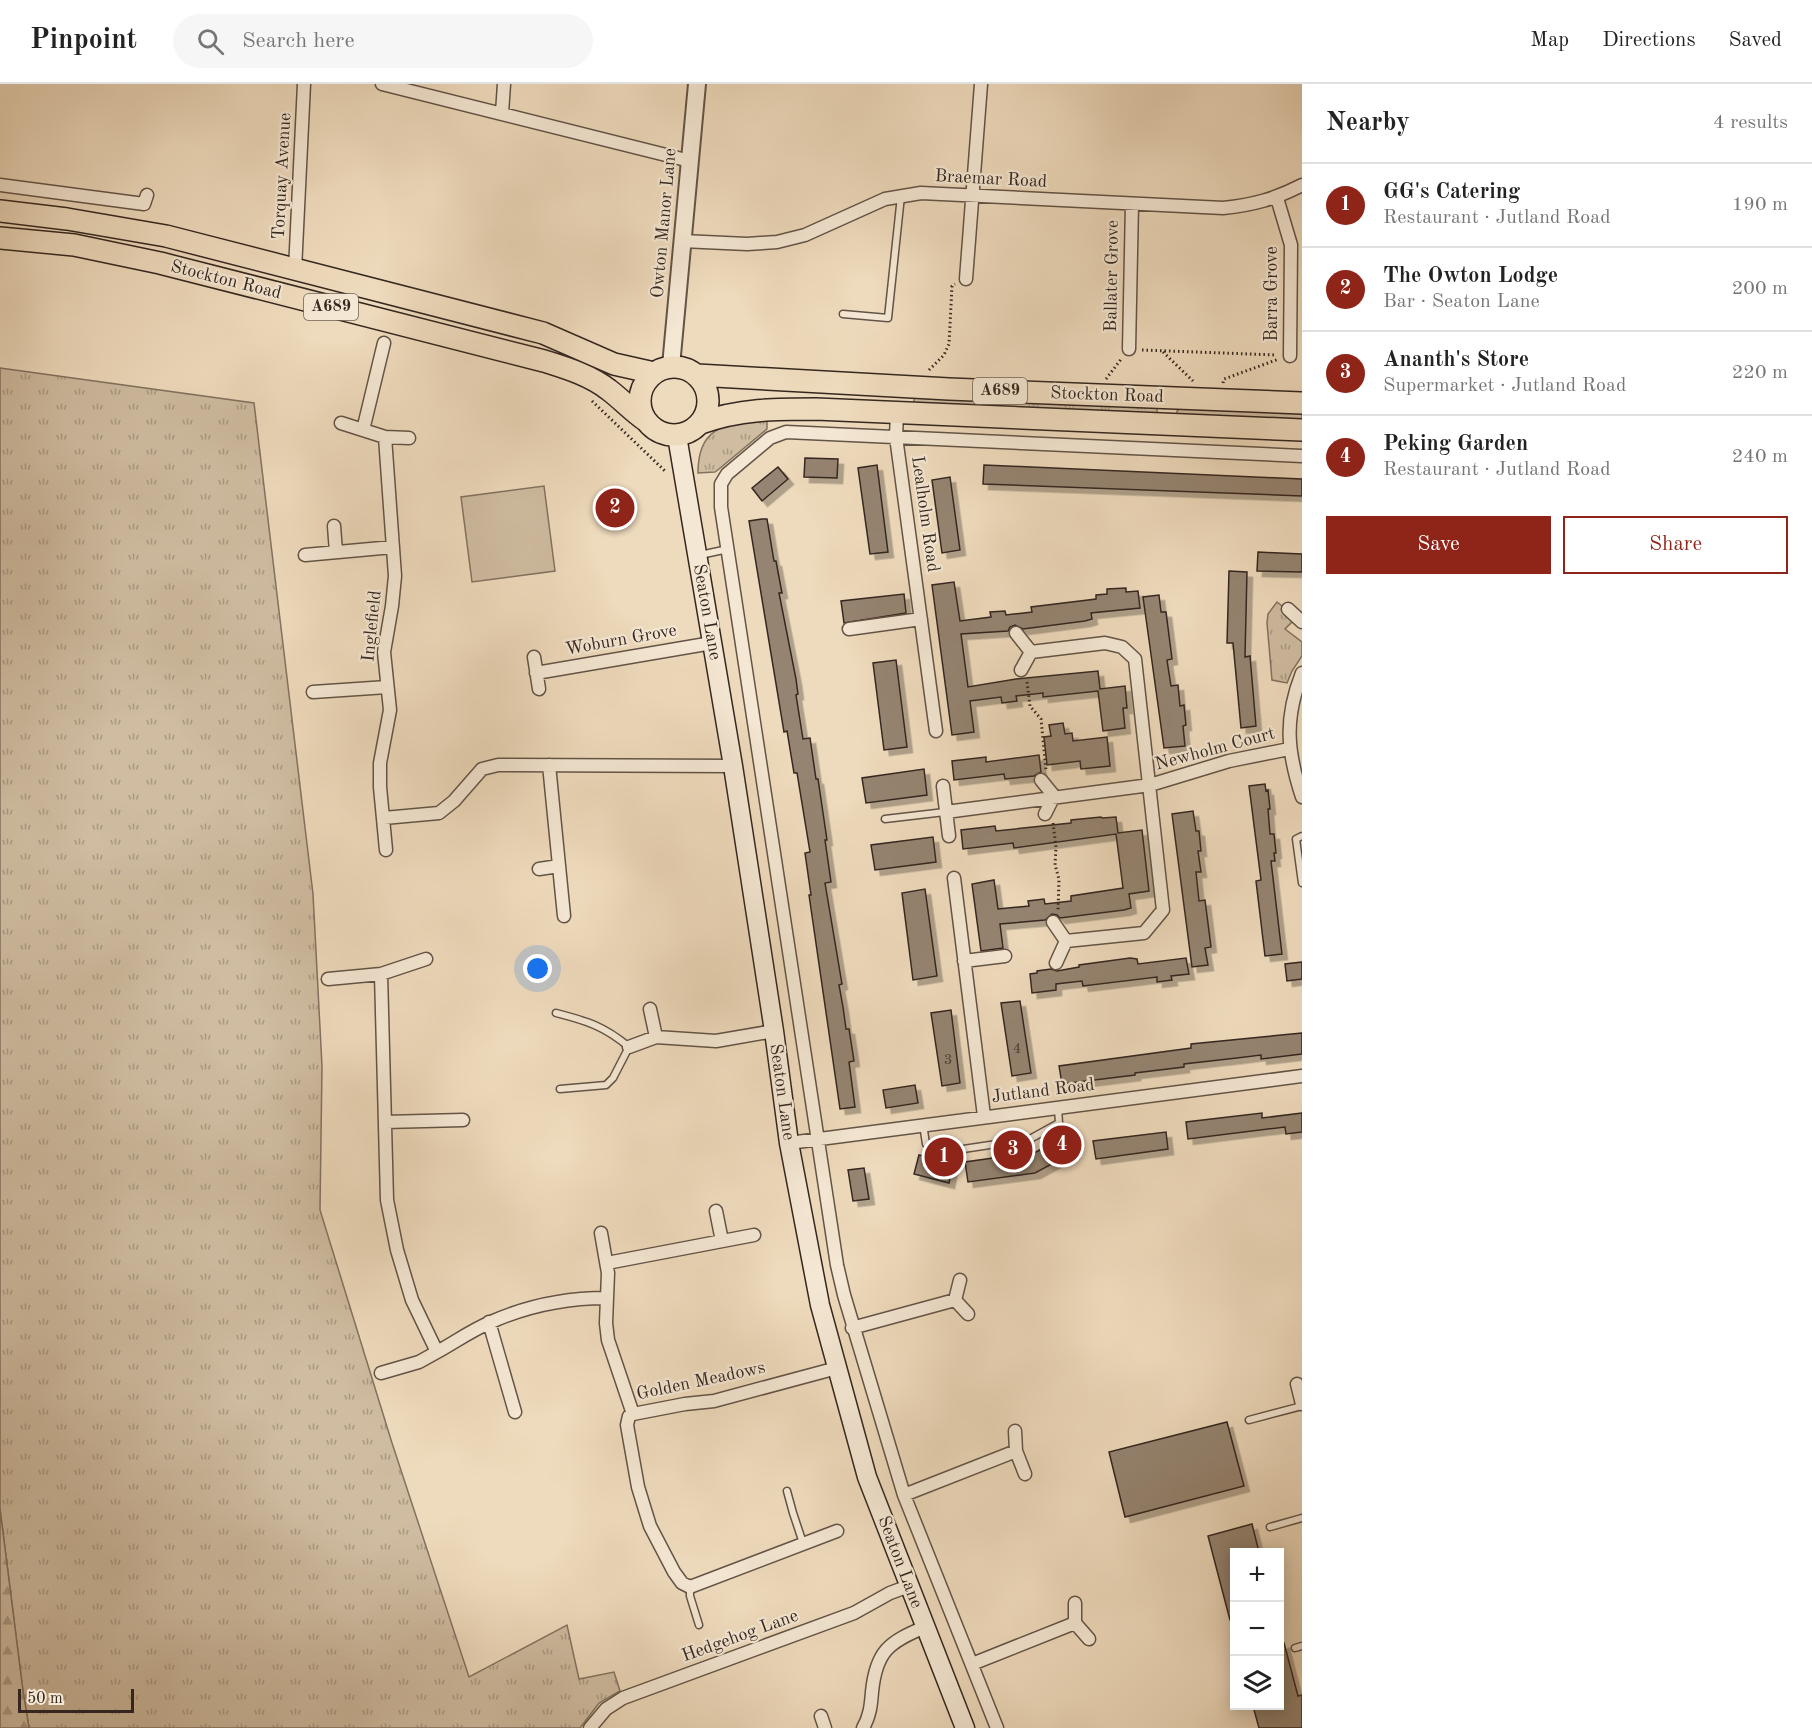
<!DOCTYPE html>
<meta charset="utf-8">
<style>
:root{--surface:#fff;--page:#f6f6f6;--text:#222;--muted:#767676;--line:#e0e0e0;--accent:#8f2418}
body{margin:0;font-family:"Old Standard TT",serif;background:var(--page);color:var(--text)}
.controls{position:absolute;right:18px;bottom:18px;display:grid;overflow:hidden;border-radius:0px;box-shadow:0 3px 15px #0003}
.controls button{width:54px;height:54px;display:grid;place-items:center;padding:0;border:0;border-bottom:2px solid var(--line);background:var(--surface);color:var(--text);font:30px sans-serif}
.scale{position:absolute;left:18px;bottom:15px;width:116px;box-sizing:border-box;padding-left:6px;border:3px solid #352720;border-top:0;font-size:16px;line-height:21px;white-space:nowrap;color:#352720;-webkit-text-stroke:4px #f4e7d3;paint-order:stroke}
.you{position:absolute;left:538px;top:885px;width:21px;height:21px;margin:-15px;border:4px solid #fff;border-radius:50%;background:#1a73e8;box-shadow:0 0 0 9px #1a73e833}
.badge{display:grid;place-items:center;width:39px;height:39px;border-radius:50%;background:var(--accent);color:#fff;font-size:20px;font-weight:700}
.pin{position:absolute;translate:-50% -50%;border:3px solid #fff;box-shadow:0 2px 6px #0006}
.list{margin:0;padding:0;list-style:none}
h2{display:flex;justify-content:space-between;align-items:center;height:78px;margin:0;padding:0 24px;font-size:26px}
h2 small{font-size:20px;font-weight:400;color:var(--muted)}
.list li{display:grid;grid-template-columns:39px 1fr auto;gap:18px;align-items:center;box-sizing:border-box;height:84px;padding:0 24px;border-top:2px solid var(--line)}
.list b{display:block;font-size:22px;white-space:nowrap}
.list p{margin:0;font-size:20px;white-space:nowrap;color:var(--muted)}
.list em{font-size:20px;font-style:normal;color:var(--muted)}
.actions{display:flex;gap:12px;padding:18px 24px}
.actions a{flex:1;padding:14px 0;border:2px solid var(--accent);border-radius:0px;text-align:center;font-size:21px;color:var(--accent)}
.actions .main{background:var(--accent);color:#fff}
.icon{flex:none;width:33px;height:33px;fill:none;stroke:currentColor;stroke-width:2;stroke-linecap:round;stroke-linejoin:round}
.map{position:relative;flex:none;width:1302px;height:1644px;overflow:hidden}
header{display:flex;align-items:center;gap:36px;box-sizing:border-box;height:84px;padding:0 30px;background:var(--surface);border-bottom:2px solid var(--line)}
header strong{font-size:28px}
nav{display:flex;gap:33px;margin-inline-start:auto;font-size:21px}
.search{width:420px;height:54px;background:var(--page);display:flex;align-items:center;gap:15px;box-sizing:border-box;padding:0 21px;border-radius:33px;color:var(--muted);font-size:22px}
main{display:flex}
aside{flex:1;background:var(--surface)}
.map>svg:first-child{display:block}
</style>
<header>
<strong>Pinpoint</strong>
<div class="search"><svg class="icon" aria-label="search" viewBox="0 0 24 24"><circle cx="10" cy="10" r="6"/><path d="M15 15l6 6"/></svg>Search here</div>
<nav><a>Map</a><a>Directions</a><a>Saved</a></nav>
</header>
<main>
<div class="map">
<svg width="1302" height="1644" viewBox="0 0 1302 1644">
<defs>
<pattern id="grass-tufts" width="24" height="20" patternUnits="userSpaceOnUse" patternTransform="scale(1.5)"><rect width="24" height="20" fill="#cfbca1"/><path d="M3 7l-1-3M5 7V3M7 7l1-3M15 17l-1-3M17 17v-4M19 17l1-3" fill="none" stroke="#a99983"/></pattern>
<pattern id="forest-firs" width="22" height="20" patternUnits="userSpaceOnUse" patternTransform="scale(1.5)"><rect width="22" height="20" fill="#cfbca1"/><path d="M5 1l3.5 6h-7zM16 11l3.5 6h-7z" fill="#a99983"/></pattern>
<filter id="shadow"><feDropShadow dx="5.5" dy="5.5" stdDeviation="0" flood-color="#0004"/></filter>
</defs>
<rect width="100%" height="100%" fill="#eedabc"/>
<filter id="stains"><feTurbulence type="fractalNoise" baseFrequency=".00333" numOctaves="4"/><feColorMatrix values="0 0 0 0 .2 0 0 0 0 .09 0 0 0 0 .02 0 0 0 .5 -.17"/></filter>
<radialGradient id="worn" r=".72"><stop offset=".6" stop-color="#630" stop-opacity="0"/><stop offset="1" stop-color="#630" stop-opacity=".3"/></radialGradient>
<path fill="url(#grass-tufts)" stroke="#827260" stroke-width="1.5" d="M 0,284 L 254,319 L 313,810 L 322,982 L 320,1126 L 392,1359 L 469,1593 L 567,1541 L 579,1595 L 614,1588 L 620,1607 L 599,1619 L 580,1644 L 29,1644 L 23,1607 L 0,1425 Z
M 914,314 L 1157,323 L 1157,331 L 914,321 Z
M 1182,323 L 1302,328 L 1302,339 L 1177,332 L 1177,327 Z
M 767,336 L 767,345 L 719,385 L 715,388 L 698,389 C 698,340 727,341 767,336 Z
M 1277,518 L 1287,526 L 1284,530 L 1293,537 L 1285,545 L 1302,558 L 1302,572 L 1292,587 L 1287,599 L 1272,596 L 1267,539 L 1268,530 Z"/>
<path fill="url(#forest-firs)" stroke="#827260" stroke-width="1.5" d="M 0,1425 L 23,1607 L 29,1644 L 0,1644 Z"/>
<path fill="#cfbca1" stroke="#827260" stroke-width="1.5" d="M 544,402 L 555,487 L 472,498 L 461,413 Z"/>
<path fill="#958471" stroke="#352720" stroke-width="1.5" filter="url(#shadow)" d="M 805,374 L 838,375 L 837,394 L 804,393 Z
M 877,381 L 888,468 L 870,470 L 858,384 Z
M 984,381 L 1302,395 L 1302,412 L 983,400 Z
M 778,383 L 788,395 L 762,417 L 752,404 Z
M 950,393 L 960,466 L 942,469 L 932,396 Z
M 762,435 L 767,435 L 774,477 L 776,477 L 782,509 L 779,509 L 796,595 L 798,610 L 796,611 L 803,655 L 810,654 L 816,695 L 818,695 L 827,756 L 825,756 L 831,798 L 825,799 L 842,900 L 839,901 L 843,923 L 846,945 L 849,945 L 854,977 L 849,978 L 855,1023 L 840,1025 L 809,811 L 811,811 L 805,769 L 810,768 L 797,689 L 794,689 L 787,647 L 784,648 L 749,437 Z
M 1258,468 L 1302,470 L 1302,488 L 1257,487 Z
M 1229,487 L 1247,488 L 1245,573 L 1250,572 L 1256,642 L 1241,644 L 1233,559 L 1227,559 Z
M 954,498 L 960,537 L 991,533 L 990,528 L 1005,527 L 1006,531 L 1032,528 L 1031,523 L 1096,515 L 1096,511 L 1107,510 L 1107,505 L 1126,504 L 1126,508 L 1138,507 L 1140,524 L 1091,529 L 1092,535 L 1085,537 L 1023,545 L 1015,541 L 1010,543 L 1008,547 L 961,550 L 968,603 L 1016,595 L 1098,587 L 1100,605 L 1125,602 L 1127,624 L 1123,624 L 1125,644 L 1103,647 L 1098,607 L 1043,613 L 1043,609 L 1016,612 L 1017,617 L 1002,619 L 1001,613 L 970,617 L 974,648 L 952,651 L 932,501 Z
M 904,510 L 906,529 L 844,539 L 841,517 Z
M 1159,511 L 1161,528 L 1166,528 L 1172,575 L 1167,576 L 1171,602 L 1178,601 L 1180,622 L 1184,621 L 1186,641 L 1183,642 L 1185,662 L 1164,664 L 1143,513 Z
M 896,576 L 907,663 L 884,666 L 873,579 Z
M 1063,639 L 1065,650 L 1072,649 L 1073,657 L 1107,653 L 1110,682 L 1081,685 L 1080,677 L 1047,681 L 1044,653 L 1051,652 L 1049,641 Z
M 1039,671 L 1041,688 L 1034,692 L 1005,695 L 1004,690 L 954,696 L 952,677 L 986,673 L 986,678 Z
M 924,685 L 927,711 L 866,719 L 862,694 Z
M 1265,700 L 1266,707 L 1268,706 L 1270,725 L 1268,725 L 1270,750 L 1274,750 L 1276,769 L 1274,769 L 1275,777 L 1271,777 L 1282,870 L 1265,872 L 1256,797 L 1261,796 L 1249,702 Z
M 1193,727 L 1196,747 L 1199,747 L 1201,767 L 1198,767 L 1201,788 L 1196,788 L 1199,817 L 1205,816 L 1211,863 L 1205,864 L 1208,881 L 1192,883 L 1172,730 Z
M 1101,733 L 1102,734 L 1116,733 L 1118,749 L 1142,746 L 1149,807 L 1129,810 L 1131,824 L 1124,826 L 1060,834 L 1057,831 L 1052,830 L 1045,836 L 1000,840 L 1003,864 L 981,867 L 972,800 L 994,796 L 998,825 L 1029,822 L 1028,817 L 1044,815 L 1045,820 L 1071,817 L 1071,812 L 1123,804 L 1116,750 L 1014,764 L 1013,759 L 963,765 L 961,746 L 995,742 L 996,747 L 1071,739 L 1071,736 Z
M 933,753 L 936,778 L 875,786 L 871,761 Z
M 925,805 L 937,892 L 913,896 L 902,809 Z
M 1130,874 L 1137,875 L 1138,880 L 1186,874 L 1189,890 L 1171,892 L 1172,896 L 1157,898 L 1157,893 L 1083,902 L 1082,897 L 1056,900 L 1056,906 L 1032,909 L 1030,890 L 1037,889 L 1037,887 L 1051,885 L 1057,887 L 1079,883 L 1079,881 Z
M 1302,878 L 1302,895 L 1287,897 L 1285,880 Z
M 1020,917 L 1031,989 L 1012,992 L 1001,919 Z
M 951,926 L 960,999 L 942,1002 L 931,929 Z
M 1302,949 L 1302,970 L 1261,975 L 1261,971 L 1237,974 L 1184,980 L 1184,983 L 1135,989 L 1135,991 L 1062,1000 L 1059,982 L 1191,964 L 1191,960 Z
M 915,1001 L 918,1019 L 886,1024 L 883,1006 Z
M 1262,1029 L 1262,1034 L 1302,1029 L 1302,1048 L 1286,1050 L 1285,1043 L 1188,1055 L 1186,1038 Z
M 1166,1048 L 1168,1065 L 1096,1075 L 1093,1057 Z
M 1066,1052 L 1074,1068 L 1035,1089 L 968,1098 L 965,1078 L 1036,1068 Z
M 919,1071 L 953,1079 L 949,1099 L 914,1090 Z
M 864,1084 L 869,1115 L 853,1117 L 848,1086 Z
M 1227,1338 L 1244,1402 L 1125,1433 L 1109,1368 Z
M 1252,1440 L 1259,1468 L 1234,1468 L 1234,1536 L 1230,1536 L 1208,1452 Z
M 1284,1559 L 1298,1612 L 1302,1611 L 1302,1644 L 1259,1644 L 1253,1622 L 1280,1622 L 1280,1560 Z"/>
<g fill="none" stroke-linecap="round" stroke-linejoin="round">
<g stroke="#635447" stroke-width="9">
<path id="service" d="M 843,230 L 888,234 L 901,112
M 700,471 L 728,465
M 885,735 L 945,728
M 1302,752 L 1296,755 L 1302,799
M 556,929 C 587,937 604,942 629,963 L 613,994 L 606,1001 L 560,1005
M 923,1040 L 926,1060 L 950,1067 L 1030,1055 L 1059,1039 L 1058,1024
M 1249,1336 L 1302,1322
M 787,1407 L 793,1429 L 803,1459
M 1270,1443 L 1302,1434
M 690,1503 L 690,1512 L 699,1541
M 1295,1564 L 1302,1562"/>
</g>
<g stroke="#635447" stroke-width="15">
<path id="minor" d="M 382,0 L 690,77
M 502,29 L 504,0
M 0,101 L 144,120 L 147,111
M 1277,114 L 1291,161 L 1290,272
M 682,157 L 747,160 L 777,158 L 805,151 L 885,115 L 921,109 L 1223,124 C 1253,121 1275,115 1302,101
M 295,186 L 304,0
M 966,195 L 981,0
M 1129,265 L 1132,120
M 897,329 L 896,353 L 936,647
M 341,339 L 385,353 L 409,354
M 363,346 L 384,259
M 385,353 L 395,492 L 392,522 L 384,568 L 390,626 L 380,679 L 380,703 L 386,766
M 334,442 L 336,468
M 305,471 L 393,463
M 1288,525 L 1302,538
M 849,545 L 921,535
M 1016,549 L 1031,568 L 1021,586
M 1031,568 L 1105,559 L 1122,563 L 1135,575 L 1163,826 L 1144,849 L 1066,857
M 534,573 L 539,605
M 536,589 L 712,559
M 1302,589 C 1284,635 1287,667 1302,713
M 313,608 L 387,603
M 549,681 L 564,832
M 1041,696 L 1054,712 L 1045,730
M 943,702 L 949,752
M 946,728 L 1150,701 L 1229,677 L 1289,665
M 384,734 L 439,729 L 454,717 L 482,685 L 498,681 L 733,682
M 539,785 L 559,782
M 954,794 L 984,1032
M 1053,838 L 1066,857 L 1056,879
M 964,877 L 1005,872
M 381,890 L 387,1116 L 397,1166 L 412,1216 L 437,1268 C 455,1258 472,1246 491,1238 C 527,1222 567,1214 606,1214
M 328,895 L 381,890 L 426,875
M 656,953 L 716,957 L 774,947
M 629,963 L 656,953 L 650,925
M 385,1038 L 463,1036
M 789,1059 L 1302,992
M 716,1127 L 722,1157
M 601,1149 L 608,1189 L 606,1239 L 608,1256 L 633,1330
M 607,1179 L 754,1151
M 960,1196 L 955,1216 L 968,1230
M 489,1238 L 515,1328
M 852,1244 L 955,1216
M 837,1284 L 714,1317 L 685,1320 L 633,1330 L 629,1332 L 627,1341 L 638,1403 L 650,1442 L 674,1488 L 682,1499 L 690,1503 L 837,1447
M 381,1289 L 419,1278 L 437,1268
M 1297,1300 L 1302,1320
M 1015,1347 L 1016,1367 L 1025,1390
M 904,1411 L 1016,1367
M 1075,1519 L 1075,1539 L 1089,1555
M 972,1580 L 1075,1539
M 821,1632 L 825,1644
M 590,1644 L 606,1625 L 623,1614 L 854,1529 L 890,1509 L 909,1502
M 863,1644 C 870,1632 871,1621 872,1608 C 876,1567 889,1558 925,1543
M 997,1644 L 904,1411 L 844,1211 L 837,1181 L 721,423 L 721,400 L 727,390 L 770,354 L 786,348 L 1302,372"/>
</g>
<g stroke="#635447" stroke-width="20">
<path id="tertiary" d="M 671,282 L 697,0"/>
</g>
<g stroke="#352720" stroke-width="21">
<path id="secondary" d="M 677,352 L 733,682 L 774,947 L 789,1059 L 820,1221 L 867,1393 L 965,1644"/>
</g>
<g stroke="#352720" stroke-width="24">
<path id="trunk" d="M 0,127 L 67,135 L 166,152 L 543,249 L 614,280 L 654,289
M 0,154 L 74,161 L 160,179 L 544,277 C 566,284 590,291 609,306 C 621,315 632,327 645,336
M640 317a34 34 0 1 1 68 0a34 34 0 1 1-68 0Z
M 697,291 L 949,305 L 1302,319
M 701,339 C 739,325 776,325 816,325 L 1302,346"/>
</g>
<path stroke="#352720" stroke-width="3" stroke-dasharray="1.5 3" stroke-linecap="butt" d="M 1142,266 L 1276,271
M 1163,268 L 1193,297
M 929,286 L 944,271 L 949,260 L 952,202 L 955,200
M 1106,295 L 1122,274
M 1223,299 L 1224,295 L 1279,275
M 592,317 L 665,387
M 1027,598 L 1030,622 L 1041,635 L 1046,686
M 1053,739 L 1056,763 L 1055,781 L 1059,795 L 1058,827"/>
<use href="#service" stroke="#f4e7d3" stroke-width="6"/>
<use href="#minor" stroke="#f4e7d3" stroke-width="12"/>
<use href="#tertiary" stroke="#f4e7d3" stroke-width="16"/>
<use href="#secondary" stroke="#f4e7d3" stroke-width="18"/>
<use href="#trunk" stroke="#eedabc" stroke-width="21"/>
</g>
<g text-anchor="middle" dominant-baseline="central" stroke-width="4.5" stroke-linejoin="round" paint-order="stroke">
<g font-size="15" fill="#4d3e34">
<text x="1017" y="965">4</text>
<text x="948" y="976">3</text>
</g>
<g fill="#f4e7d3" stroke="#6e6156" stroke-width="1.5">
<rect x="304" y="210" width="54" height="26" rx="4.5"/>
<rect x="973" y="294" width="54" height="26" rx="4.5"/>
</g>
<g font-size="16" font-weight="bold" fill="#352720">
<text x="331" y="223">A689</text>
<text x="1000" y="307">A689</text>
</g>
<g font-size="18" fill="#352720" stroke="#f4e7d3">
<text transform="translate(282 92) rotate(-87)">Torquay Avenue</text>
<text transform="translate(991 95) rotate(3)">Braemar Road</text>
<text transform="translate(664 139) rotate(-85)">Owton Manor Lane</text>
<text transform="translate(1112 192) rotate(-89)">Ballater Grove</text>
<text transform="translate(226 196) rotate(14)">Stockton Road</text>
<text transform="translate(1272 210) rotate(-90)">Barra Grove</text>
<text transform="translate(1107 311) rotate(2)">Stockton Road</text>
<text transform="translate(925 430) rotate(82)">Lealholm Road</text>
<text transform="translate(707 528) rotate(80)">Seaton Lane</text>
<text transform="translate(372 542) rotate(-84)">Inglefield</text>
<text transform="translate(621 556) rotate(-10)">Woburn Grove</text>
<text transform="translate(1215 665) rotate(-15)">Newholm Court</text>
<text transform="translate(1043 1007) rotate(-7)">Jutland Road</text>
<text transform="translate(782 1008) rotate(82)">Seaton Lane</text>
<text transform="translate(701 1297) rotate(-12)">Golden Meadows</text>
<text transform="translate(900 1478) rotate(69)">Seaton Lane</text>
<text transform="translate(740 1552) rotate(-20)">Hedgehog Lane</text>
</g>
</g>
<rect width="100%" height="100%" filter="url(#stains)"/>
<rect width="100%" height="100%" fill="url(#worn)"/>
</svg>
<div class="controls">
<button>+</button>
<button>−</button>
<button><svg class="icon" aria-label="layers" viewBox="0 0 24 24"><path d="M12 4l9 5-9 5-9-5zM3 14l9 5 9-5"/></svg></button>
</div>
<div class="scale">50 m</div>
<div class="you"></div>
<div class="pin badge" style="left:944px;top:1073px">1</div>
<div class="pin badge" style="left:615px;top:424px">2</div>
<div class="pin badge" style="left:1013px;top:1066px">3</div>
<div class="pin badge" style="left:1062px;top:1061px">4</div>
</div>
<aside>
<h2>Nearby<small>4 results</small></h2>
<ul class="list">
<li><span class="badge">1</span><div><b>GG's Catering</b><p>Restaurant · Jutland Road</p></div><em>190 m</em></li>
<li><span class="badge">2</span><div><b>The Owton Lodge</b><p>Bar · Seaton Lane</p></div><em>200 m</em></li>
<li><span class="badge">3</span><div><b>Ananth's Store</b><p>Supermarket · Jutland Road</p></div><em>220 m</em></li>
<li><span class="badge">4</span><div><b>Peking Garden</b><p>Restaurant · Jutland Road</p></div><em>240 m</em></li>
</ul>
<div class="actions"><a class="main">Save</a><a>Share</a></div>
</aside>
</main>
